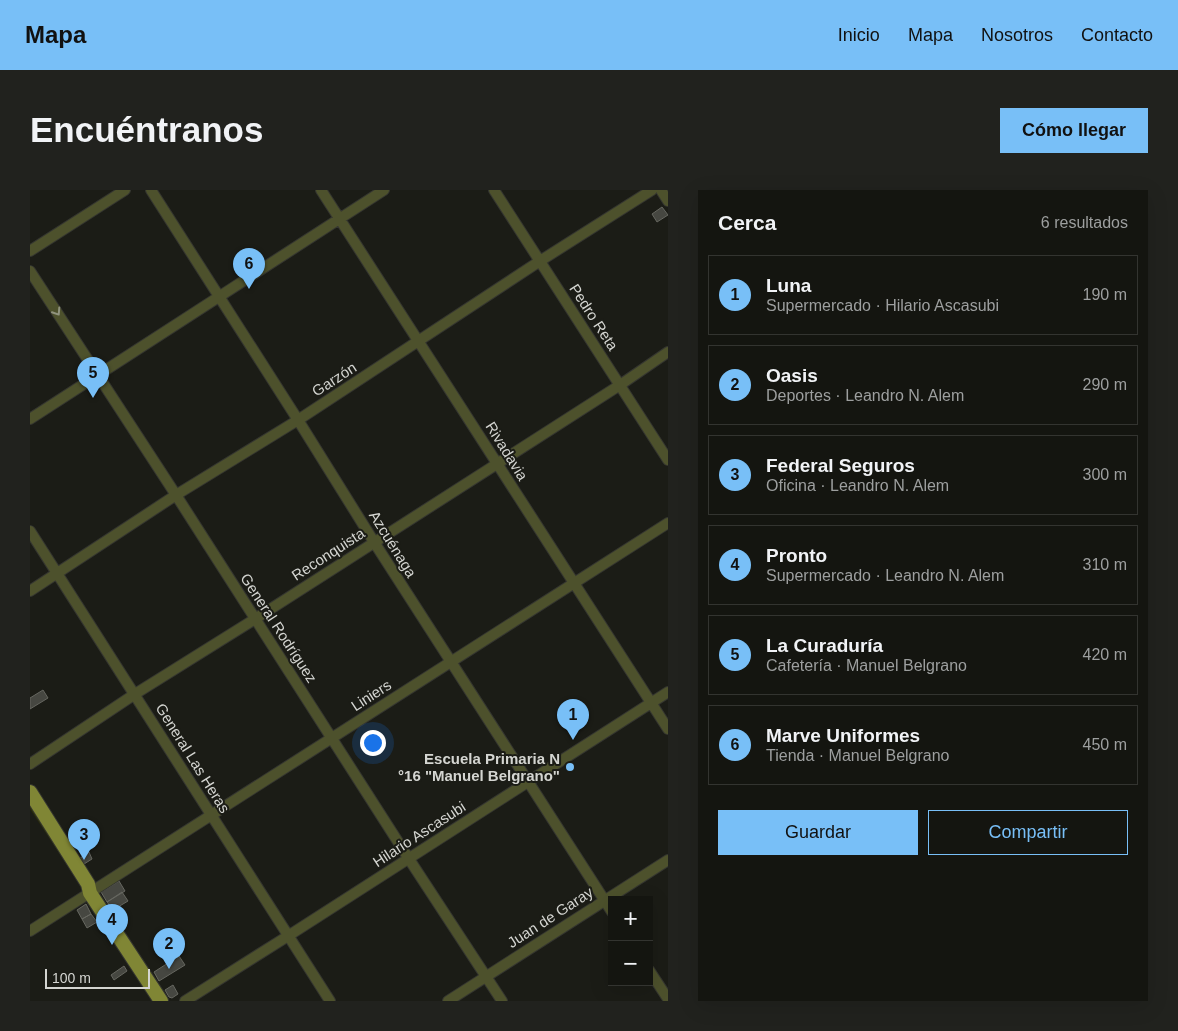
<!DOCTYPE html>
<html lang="es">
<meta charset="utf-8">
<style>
:root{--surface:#141510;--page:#21221e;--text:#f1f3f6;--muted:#9d9f9f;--line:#333430;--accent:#78bff7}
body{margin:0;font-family:Helvetica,sans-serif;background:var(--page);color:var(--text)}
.controls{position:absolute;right:15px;bottom:15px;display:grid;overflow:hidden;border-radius:0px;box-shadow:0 5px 20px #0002}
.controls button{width:45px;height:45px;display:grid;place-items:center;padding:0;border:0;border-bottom:1px solid var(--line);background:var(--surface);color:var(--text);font:25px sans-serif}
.scale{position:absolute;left:15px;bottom:12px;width:105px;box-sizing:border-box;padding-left:5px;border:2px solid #d4d5d1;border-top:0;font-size:14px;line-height:18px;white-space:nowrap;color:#d4d5d1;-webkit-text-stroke:4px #1b1c16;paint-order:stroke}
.you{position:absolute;left:342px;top:552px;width:18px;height:18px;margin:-12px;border:4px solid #fff;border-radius:50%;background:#1a73e8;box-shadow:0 0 0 8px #1a73e833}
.badge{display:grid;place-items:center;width:32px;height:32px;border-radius:50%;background:var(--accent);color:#111;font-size:16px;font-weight:700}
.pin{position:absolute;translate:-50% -41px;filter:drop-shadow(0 1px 2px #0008)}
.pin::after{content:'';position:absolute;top:26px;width:18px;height:15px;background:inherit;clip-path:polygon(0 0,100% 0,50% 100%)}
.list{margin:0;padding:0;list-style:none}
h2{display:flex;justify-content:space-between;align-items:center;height:65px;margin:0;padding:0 20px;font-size:21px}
h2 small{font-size:16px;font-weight:400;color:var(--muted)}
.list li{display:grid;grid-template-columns:32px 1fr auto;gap:15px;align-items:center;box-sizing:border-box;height:80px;margin:0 10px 10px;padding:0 10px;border:1px solid var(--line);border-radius:0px}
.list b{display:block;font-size:19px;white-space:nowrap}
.list p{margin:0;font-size:16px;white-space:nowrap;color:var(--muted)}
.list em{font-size:16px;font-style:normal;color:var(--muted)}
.actions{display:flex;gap:10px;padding:15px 20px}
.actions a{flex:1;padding:11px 0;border:1px solid var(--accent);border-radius:0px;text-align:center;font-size:18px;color:var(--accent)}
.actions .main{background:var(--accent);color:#111}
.map{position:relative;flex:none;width:638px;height:811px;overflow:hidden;border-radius:0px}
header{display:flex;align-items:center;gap:30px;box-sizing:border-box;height:70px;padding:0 25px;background:var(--accent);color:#111}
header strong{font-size:24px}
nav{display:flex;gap:28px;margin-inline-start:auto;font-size:18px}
.intro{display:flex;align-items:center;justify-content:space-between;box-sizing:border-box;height:120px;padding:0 30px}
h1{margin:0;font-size:35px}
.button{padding:12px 22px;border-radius:0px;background:var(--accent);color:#111;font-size:18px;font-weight:700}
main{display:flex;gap:30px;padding:0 30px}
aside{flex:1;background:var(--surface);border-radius:0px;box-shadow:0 5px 20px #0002}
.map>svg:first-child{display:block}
</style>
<header>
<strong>Mapa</strong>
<nav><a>Inicio</a><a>Mapa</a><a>Nosotros</a><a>Contacto</a></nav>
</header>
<div class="intro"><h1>Encuéntranos</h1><a class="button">Cómo llegar</a></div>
<main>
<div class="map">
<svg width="638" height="811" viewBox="0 0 638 811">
<rect width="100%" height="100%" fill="#1b1c16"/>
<path fill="#2a2d08" d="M 0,602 L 60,703 L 52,698 L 0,619 Z"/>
<path fill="#464741" stroke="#666760" d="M 632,17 L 638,25 L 627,32 L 622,24 Z
M 13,500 L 18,508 L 0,519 L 0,508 Z
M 59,662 L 62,669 L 54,674 L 50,668 Z
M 89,691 L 95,701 L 77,712 L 71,702 Z
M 92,702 L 98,711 L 83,720 L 77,712 Z
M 56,714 L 61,724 L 52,729 L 47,720 Z
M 61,724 L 67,732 L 57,738 L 52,729 Z
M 149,766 L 155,775 L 129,791 L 124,782 Z
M 94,776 L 97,781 L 84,790 L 81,785 Z
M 143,795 L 148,804 L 142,808 L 139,807 L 135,800 Z"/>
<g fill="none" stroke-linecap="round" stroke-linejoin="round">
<g stroke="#353630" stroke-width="12">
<path id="minor" d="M 121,0 L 268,230 L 344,352 L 582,722
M 291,0 L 638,539
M 464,0 L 638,270
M 631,0 L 638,11
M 0,61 L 95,0
M 0,81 L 146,305 L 379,669 L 472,811
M 0,229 L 354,0
M 0,341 L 300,811
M 0,401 L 146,305 L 268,230 L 510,71 L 622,0
M 0,574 L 105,504 L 225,429 L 590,195 L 638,162
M 0,741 L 638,333
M 619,780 L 638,809
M 155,811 L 258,746 L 638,502
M 418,811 L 638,670"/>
</g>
<g stroke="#353630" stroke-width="16">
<path id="major" d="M 0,602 L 58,694 L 60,703 L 131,811"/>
</g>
<use href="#minor" stroke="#4d512c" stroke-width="10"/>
<use href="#major" stroke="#808635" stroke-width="14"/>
</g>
<defs><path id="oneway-chevron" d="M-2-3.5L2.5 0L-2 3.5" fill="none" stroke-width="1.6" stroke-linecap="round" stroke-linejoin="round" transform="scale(1.25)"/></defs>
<use stroke="#90937e" href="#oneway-chevron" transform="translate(27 122) rotate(57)"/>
<circle fill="#78bff7" stroke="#1b1c16" stroke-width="2" cx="540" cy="577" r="5"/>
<g text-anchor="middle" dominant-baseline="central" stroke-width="4" stroke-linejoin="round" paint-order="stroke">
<g font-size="15" fill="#d4d5d1" stroke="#1b1c16">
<text transform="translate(564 127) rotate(57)">Pedro Reta</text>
<text transform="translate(304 189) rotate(-33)">Garzón</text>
<text transform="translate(477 261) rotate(58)">Rivadavia</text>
<text transform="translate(363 354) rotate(58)">Azcuénaga</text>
<text transform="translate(298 364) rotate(-33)">Reconquista</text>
<text transform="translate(249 438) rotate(57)">General Rodríguez</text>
<text transform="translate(341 505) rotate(-33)">Liniers</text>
<text transform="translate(163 568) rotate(58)">General Las Heras</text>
<text transform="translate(389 644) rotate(-33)">Hilario Ascasubi</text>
<text transform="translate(520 727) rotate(-33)">Juan de Garay</text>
</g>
<g font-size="15" font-weight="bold" fill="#d4d5d1" stroke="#1b1c16" text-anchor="end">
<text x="530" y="568">Escuela Primaria N<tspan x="530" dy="17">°16 "Manuel Belgrano"</tspan></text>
</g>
</g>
</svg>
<div class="controls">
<button>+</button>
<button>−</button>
</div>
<div class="scale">100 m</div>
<div class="you"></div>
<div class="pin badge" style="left:543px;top:550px">1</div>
<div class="pin badge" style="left:139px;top:779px">2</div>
<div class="pin badge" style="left:54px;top:670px">3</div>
<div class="pin badge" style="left:82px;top:755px">4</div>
<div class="pin badge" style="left:63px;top:208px">5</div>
<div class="pin badge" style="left:219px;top:99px">6</div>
</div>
<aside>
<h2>Cerca<small>6 resultados</small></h2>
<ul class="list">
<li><span class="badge">1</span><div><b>Luna</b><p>Supermercado · Hilario Ascasubi</p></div><em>190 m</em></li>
<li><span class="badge">2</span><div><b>Oasis</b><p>Deportes · Leandro N. Alem</p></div><em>290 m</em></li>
<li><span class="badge">3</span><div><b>Federal Seguros</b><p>Oficina · Leandro N. Alem</p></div><em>300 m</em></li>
<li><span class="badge">4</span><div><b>Pronto</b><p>Supermercado · Leandro N. Alem</p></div><em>310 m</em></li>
<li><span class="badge">5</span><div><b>La Curaduría</b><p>Cafetería · Manuel Belgrano</p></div><em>420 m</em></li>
<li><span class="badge">6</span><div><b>Marve Uniformes</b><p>Tienda · Manuel Belgrano</p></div><em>450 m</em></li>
</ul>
<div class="actions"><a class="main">Guardar</a><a>Compartir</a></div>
</aside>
</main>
